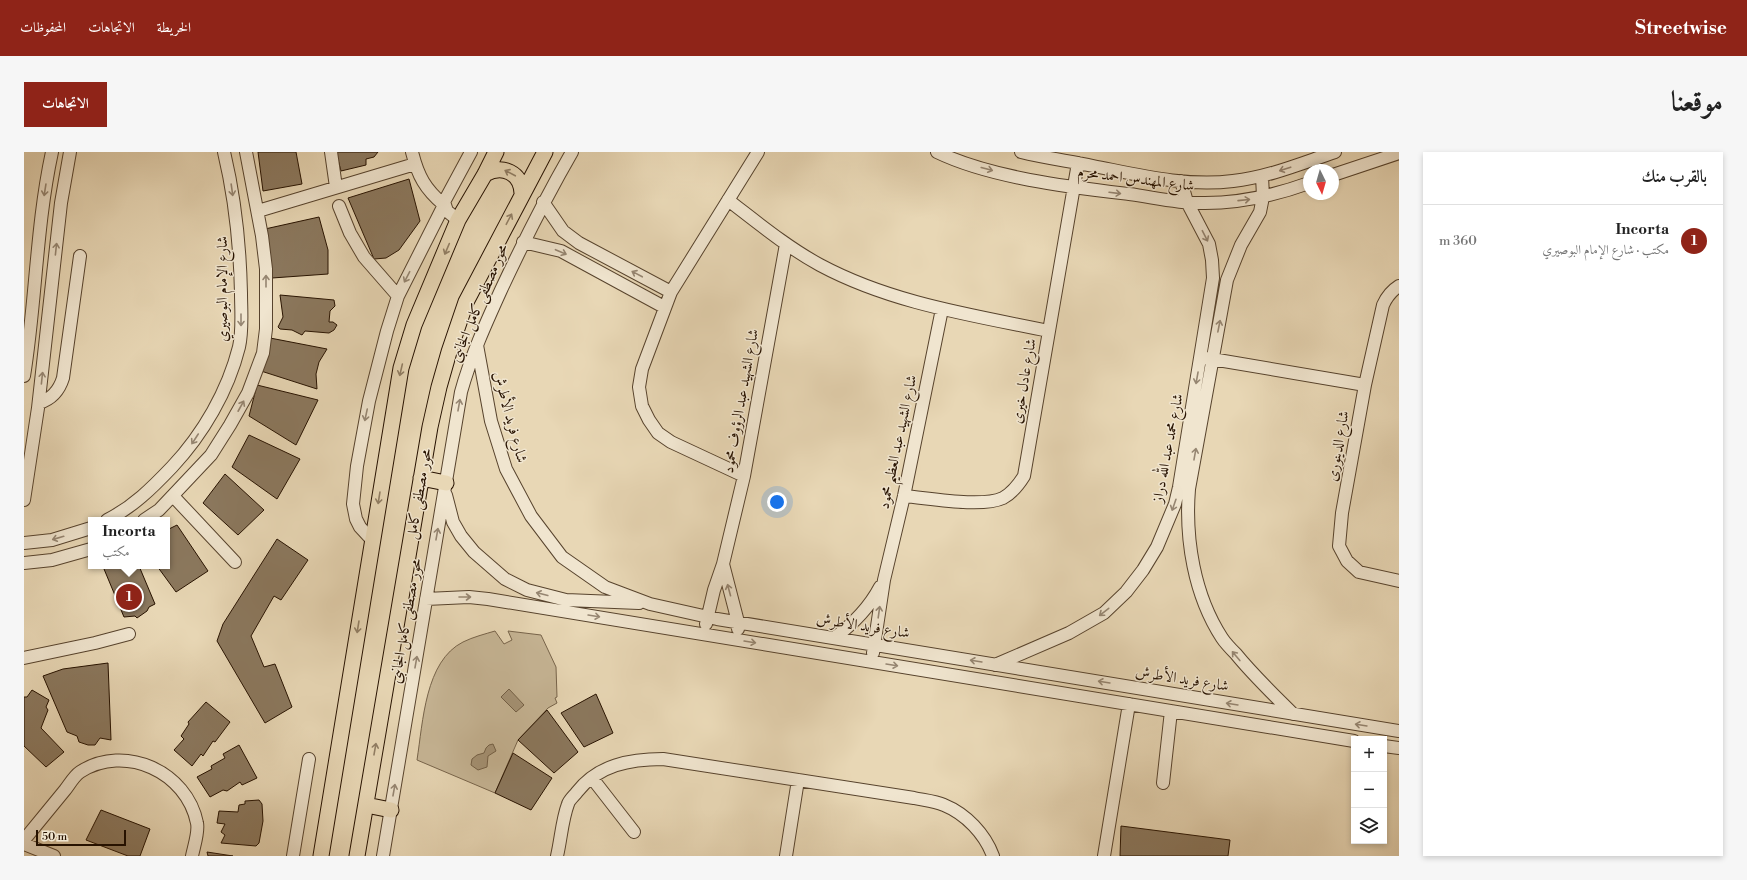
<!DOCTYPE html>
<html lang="ar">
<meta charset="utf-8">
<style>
:root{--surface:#fff;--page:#f6f6f6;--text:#222;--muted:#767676;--line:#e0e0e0;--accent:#8f2418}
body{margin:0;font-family:"Libre Bodoni",Amiri,serif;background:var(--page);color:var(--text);direction:rtl}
.controls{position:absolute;right:12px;bottom:12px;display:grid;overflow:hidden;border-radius:0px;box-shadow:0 2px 6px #0003}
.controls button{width:36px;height:36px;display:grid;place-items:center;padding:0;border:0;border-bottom:1px solid var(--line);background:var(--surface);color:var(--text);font:20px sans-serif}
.compass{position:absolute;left:1279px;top:12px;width:36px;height:36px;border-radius:50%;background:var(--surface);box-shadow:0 2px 6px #0003;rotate:175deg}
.scale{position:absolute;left:12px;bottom:10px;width:90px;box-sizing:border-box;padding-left:4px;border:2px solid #271200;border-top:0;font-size:11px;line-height:14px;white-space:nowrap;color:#271200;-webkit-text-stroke:3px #f0e5cf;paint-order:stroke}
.you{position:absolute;left:753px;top:350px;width:14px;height:14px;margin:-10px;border:3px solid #fff;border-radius:50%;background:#1a73e8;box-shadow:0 0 0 6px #1a73e833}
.badge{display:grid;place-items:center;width:26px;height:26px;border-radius:50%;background:var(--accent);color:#fff;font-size:13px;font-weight:700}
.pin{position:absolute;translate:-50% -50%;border:2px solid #fff;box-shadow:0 1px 4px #0006}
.popup{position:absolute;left:64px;top:365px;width:82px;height:52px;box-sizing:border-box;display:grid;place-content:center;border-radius:0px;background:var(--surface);filter:drop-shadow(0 1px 3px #0005);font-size:13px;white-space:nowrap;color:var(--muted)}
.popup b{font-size:15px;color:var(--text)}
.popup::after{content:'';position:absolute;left:50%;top:100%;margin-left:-8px;border:8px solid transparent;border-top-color:var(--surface)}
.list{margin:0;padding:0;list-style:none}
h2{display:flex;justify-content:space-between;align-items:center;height:52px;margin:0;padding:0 16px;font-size:17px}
h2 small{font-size:13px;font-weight:400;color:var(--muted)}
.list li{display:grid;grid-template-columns:26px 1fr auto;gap:12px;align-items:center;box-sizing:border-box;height:72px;padding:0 16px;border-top:1px solid var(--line)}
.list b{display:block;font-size:15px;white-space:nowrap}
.list p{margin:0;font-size:13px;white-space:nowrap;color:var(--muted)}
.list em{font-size:13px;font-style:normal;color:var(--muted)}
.icon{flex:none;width:22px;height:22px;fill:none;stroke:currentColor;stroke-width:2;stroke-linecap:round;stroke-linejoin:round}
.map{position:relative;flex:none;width:1375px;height:704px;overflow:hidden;direction:ltr;border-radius:0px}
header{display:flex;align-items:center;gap:24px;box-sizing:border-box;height:56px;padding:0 20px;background:var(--accent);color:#fff}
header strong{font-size:19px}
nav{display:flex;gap:22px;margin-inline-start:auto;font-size:14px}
.intro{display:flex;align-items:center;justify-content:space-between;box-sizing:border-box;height:96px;padding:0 24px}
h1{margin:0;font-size:28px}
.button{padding:10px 18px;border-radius:0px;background:var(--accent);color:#fff;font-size:14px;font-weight:700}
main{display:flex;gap:24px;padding:0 24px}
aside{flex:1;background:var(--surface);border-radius:0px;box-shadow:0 2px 6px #0003}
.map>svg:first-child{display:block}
</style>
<header>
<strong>Streetwise</strong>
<nav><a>الخريطة</a><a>الاتجاهات</a><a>المحفوظات</a></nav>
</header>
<div class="intro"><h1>موقعنا</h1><a class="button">الاتجاهات</a></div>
<main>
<aside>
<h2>بالقرب منك<small></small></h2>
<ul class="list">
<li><span class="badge">1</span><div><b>Incorta</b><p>مكتب · شارع الإمام البوصيري</p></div><em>360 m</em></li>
</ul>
</aside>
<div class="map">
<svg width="1375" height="704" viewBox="0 0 1375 704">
<rect width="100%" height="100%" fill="#e8d7b5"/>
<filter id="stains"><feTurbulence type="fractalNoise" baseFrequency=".005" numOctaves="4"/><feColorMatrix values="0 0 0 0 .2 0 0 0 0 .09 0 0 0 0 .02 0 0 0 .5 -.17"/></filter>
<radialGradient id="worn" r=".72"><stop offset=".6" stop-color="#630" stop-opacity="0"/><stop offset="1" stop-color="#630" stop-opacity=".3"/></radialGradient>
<path fill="#c7b696" stroke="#77644b" d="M 471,479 L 480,492 L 488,488 L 484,479 L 517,483 L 532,515 L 533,545 L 531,546 L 533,551 L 524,556 L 494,588 L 471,641 L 393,608 C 399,570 401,509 439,490 C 449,485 461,482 471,479 Z"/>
<path fill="#a69477" stroke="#736047" d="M 485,537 L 500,553 L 492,560 L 477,545 Z
M 469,592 L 472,599 L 464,604 L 463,615 L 454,618 L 447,613 L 448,607 L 453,603 L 460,601 L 462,596 L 465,593 Z"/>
<path fill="#8b785e" stroke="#271200" d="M 234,0 L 272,0 L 278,32 L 239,39 Z
M 312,0 L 354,0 L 350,5 L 342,7 L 342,13 L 317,19 Z
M 385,27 L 396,69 L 375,98 L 362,106 L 350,107 L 324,46 Z
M 295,65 L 304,98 L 304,122 L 248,126 L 241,77 Z
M 256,143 L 310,148 L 311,154 L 306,159 L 305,170 L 309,170 L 313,173 L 310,178 L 305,181 L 281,179 L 278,183 L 268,178 L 256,177 L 254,175 L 259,165 Z
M 246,186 L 303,197 L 295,210 L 292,222 L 293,237 L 237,219 Z
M 233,233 L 294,248 L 272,293 L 225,264 Z
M 225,283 L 276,307 L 253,347 L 208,315 Z
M 201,322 L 240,358 L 214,383 L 179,351 Z
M 153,373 L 184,419 L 152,440 L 133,414 L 143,414 L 143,378 Z
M 253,387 L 284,408 L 257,448 L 250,444 L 227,484 L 240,515 L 251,512 L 268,555 L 241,571 L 193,489 L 199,472 Z
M 87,414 L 115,414 L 131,452 L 125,455 L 123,459 L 113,466 L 111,464 L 100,465 L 80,417 Z
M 84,511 L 87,588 L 76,586 L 71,593 L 64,593 L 55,590 L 53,584 L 43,580 L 19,524 L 39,517 Z
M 8,538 L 25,548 L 22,555 L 24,558 L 17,576 L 40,600 L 22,615 L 0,594 L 0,545 L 3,545 Z
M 572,542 L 589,581 L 560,595 L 537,561 Z
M 182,550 L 206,570 L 191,590 L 189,589 L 179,604 L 177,602 L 168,614 L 150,598 L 160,587 L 157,584 L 165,572 L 164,570 Z
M 523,558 L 554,600 L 530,621 L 494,588 Z
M 215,593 L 233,626 L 218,633 L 216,630 L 203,639 L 199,638 L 186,645 L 173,625 L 188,617 L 187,614 L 201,606 L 199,602 Z
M 489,601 L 528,626 L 507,658 L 471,641 Z
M 235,648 L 238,652 L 239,669 L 235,691 L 232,694 L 197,691 L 201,683 L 197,680 L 201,672 L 193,671 L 195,659 L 214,660 L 215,653 L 221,652 L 221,649 Z
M 77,658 L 126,677 L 116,704 L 104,704 L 62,688 Z
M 1097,674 L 1206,688 L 1204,704 L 1096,704 Z
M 183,700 L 209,704 L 184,704 Z"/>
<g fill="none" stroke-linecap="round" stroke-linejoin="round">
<g stroke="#57432d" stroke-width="14">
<path id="minor" d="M 307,0 L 312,35
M 913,0 C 967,26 1046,35 1105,42 C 1128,45 1152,51 1175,51 C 1213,52 1249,44 1285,31
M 997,0 C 1021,6 1045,9 1069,14 C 1115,23 1162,35 1209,29 C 1245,25 1278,11 1311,0
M 1309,23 L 1375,1
M 1238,24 L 1239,45 L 1236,60 L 1217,93 L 1203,128 L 1165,337 C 1161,387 1170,443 1198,486 C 1202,492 1207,497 1212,502 C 1229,523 1249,542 1269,562
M 704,48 C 734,71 763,95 796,113 C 867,151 947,163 1025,179
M 519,50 L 539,79 L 555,91 L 647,140
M 315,54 L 326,81 L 340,105 L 374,144
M 234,59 L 391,12
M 434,68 L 423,59 L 420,50 L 447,0
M 499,90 L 537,99 L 640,155
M 1375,134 C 1367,139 1363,144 1359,153 L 1341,233 L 1318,361 L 1315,394 L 1323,409 L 1335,420 L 1375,429
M 453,193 L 467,269 L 482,317 L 507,364 L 538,405 L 581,435 L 626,452 L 693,467 L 1375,579
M 1182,206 L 1341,233
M 0,224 C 12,150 12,74 28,0
M 15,251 C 28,247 35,239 39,226 L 56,104
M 720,324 L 647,290 L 634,281 L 625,268 L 618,254 L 615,235 L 618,217 L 647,140 L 734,0
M 422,343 L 429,370 L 437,384 L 450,400 L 481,427 L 503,438 L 542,448 L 615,451
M 149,344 L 211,410
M 880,344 C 905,346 957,356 979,346 C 988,341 995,332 1000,324 L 1054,11
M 0,348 L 14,256 L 37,51 L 46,0
M 83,368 C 109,355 128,336 148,315 C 179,282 204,239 215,195 C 219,178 217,158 217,141 C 216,93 211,46 200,0
M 120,368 L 135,358 L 187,303 L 206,273 L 224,241 L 239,201 L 242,177 L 242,117 L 238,84 L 222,0
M 348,388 L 336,375 L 332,367 L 329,352 L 333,314 L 345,249 L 363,179 L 374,144 L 420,53 C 401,37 394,24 388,0
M 0,391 L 28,388 L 67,376
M 0,411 L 28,408 L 67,397
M 699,412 L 714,470 L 714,477
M 402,447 L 445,445 L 464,447 L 1330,589
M 682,472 L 690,438 L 699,412 L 720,324 L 762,92
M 810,486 C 829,472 845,456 856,435
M 849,501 L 860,428 L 880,344 L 918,157
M 0,506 L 71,491 L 105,482
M 971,513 L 1045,481 L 1080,461 L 1102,440 L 1119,418 L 1133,395 L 1151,352 L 1155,335 L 1189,126 L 1188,108 L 1185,92 L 1163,50 L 1157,29
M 1360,594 L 1375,596
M 568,626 L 610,680
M 1139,631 L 1147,559
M 0,688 C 14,671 27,655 41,638 C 45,633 50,624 56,620 C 101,591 163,620 173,671 C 175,680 170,694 168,704
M 0,692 L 30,704
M 269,704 L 285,607
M 359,704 L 437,240 C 447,204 462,171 477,138 C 499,91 522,45 548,0
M 533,704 C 537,687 538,668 544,652 C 545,648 550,644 553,640 C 574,613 606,607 639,607 L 890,646 C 899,648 911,649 920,653 C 942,662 961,682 969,704
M 762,704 L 774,628
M 1080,704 L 1105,552"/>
</g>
<g stroke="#271200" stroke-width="17">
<path id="major" d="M 461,22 C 479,12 497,21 498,41
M 397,326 L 422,331
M 342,653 L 367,658
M 297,704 L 377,216 L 390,173 L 434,68 L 461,22 L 472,0
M 333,704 L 406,275 L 415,235 L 425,200 L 442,150 L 521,0"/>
</g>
<use href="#minor" stroke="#f0e5cf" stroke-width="12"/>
<use href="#major" stroke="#e8d7b5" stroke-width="15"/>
</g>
<defs><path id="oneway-shaft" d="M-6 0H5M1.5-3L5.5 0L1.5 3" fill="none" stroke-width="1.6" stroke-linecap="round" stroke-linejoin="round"/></defs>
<g stroke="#968672">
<use href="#oneway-shaft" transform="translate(963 17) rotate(15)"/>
<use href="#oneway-shaft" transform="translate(1261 17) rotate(162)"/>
<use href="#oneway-shaft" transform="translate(21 38) rotate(99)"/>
<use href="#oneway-shaft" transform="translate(208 38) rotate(82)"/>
<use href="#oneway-shaft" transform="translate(1091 41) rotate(7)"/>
<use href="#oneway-shaft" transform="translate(1220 48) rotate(-6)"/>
<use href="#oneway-shaft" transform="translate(1181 84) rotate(63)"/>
<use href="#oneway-shaft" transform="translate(32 97) rotate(-84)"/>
<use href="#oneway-shaft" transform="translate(537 100) rotate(23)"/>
<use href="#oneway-shaft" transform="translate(613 122) rotate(-152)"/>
<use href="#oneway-shaft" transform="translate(383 125) rotate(117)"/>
<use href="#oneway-shaft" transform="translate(242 129) rotate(-90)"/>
<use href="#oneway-shaft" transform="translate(217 168) rotate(90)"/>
<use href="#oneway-shaft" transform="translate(1195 174) rotate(-79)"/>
<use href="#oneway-shaft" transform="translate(18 226) rotate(-84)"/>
<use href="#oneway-shaft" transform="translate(1173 226) rotate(100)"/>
<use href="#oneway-shaft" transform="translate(435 253) rotate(-80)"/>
<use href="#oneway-shaft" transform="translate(217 254) rotate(-61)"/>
<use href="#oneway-shaft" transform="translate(342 263) rotate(102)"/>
<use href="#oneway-shaft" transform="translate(171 287) rotate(123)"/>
<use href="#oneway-shaft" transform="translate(1171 302) rotate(-80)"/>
<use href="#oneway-shaft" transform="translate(1150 353) rotate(109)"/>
<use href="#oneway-shaft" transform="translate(413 382) rotate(-80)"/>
<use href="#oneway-shaft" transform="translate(34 386) rotate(164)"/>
<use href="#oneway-shaft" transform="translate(705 438) rotate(-105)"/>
<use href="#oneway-shaft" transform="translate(518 442) rotate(-166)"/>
<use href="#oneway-shaft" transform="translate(441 445)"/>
<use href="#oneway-shaft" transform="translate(855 460) rotate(-82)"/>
<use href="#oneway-shaft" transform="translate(1080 460) rotate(142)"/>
<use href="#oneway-shaft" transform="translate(570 464) rotate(9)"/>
<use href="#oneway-shaft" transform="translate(726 490) rotate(9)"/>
<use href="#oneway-shaft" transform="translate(1212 504) rotate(-130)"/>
<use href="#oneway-shaft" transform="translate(952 509) rotate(-171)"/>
<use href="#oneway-shaft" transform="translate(392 510) rotate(-80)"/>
<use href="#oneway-shaft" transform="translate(868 513) rotate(9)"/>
<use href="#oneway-shaft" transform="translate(1080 530) rotate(-171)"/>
<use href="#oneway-shaft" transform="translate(1208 552) rotate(-171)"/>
<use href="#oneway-shaft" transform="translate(1337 573) rotate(-171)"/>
<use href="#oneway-shaft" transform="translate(370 638) rotate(-80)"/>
</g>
<g stroke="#917e64">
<use href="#oneway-shaft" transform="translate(486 21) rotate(-152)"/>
<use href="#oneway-shaft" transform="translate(485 67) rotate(-62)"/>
<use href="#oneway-shaft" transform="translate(423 97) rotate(113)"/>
<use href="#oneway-shaft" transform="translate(377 218) rotate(103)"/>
<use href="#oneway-shaft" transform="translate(355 346) rotate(99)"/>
<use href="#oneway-shaft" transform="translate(334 475) rotate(99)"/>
<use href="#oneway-shaft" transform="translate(351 597) rotate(-80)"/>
</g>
<g text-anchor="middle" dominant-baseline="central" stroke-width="3" stroke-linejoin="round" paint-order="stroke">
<g font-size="15" fill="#271200" stroke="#f0e5cf">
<text transform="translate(1112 27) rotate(7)">شارع المهندس احمد محرم</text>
<text transform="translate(198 137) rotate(-90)">شارع الإمام البوصيري</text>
<text transform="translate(455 151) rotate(-67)">محور مصطفى كامل الجانبى</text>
<text transform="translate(1000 229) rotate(-80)">شارع عادل خيرى</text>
<text transform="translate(717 249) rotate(-80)">شارع الشهيد عبد الرؤوف محمود</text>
<text transform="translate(486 265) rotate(75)">شارع فريد الأطرش</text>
<text transform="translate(874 290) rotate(-78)">شارع الشهيد عبد العظيم محمود</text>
<text transform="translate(1314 294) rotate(-80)">شارع الدينورى</text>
<text transform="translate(1144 296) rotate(-79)">شارع محمد عبد الله دراز</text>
<text transform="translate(395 342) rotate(-80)">محور مصطفى كامل</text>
<text transform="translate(382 469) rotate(-80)">محور مصطفى كامل الجانبى</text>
<text transform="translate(839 474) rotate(9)">شارع فريد الأطرش</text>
<text transform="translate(1158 527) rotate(9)">شارع فريد الأطرش</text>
</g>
</g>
<rect width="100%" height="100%" filter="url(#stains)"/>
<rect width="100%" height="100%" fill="url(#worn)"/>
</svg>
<div class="controls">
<button>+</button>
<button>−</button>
<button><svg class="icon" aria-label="layers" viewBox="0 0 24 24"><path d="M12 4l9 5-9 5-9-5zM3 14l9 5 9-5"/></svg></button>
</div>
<svg class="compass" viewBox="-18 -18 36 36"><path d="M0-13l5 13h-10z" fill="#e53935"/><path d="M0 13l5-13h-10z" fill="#767676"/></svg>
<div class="scale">50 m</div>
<div class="you"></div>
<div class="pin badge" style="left:105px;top:445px">1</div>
<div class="popup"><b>Incorta</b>مكتب</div>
</div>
</main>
